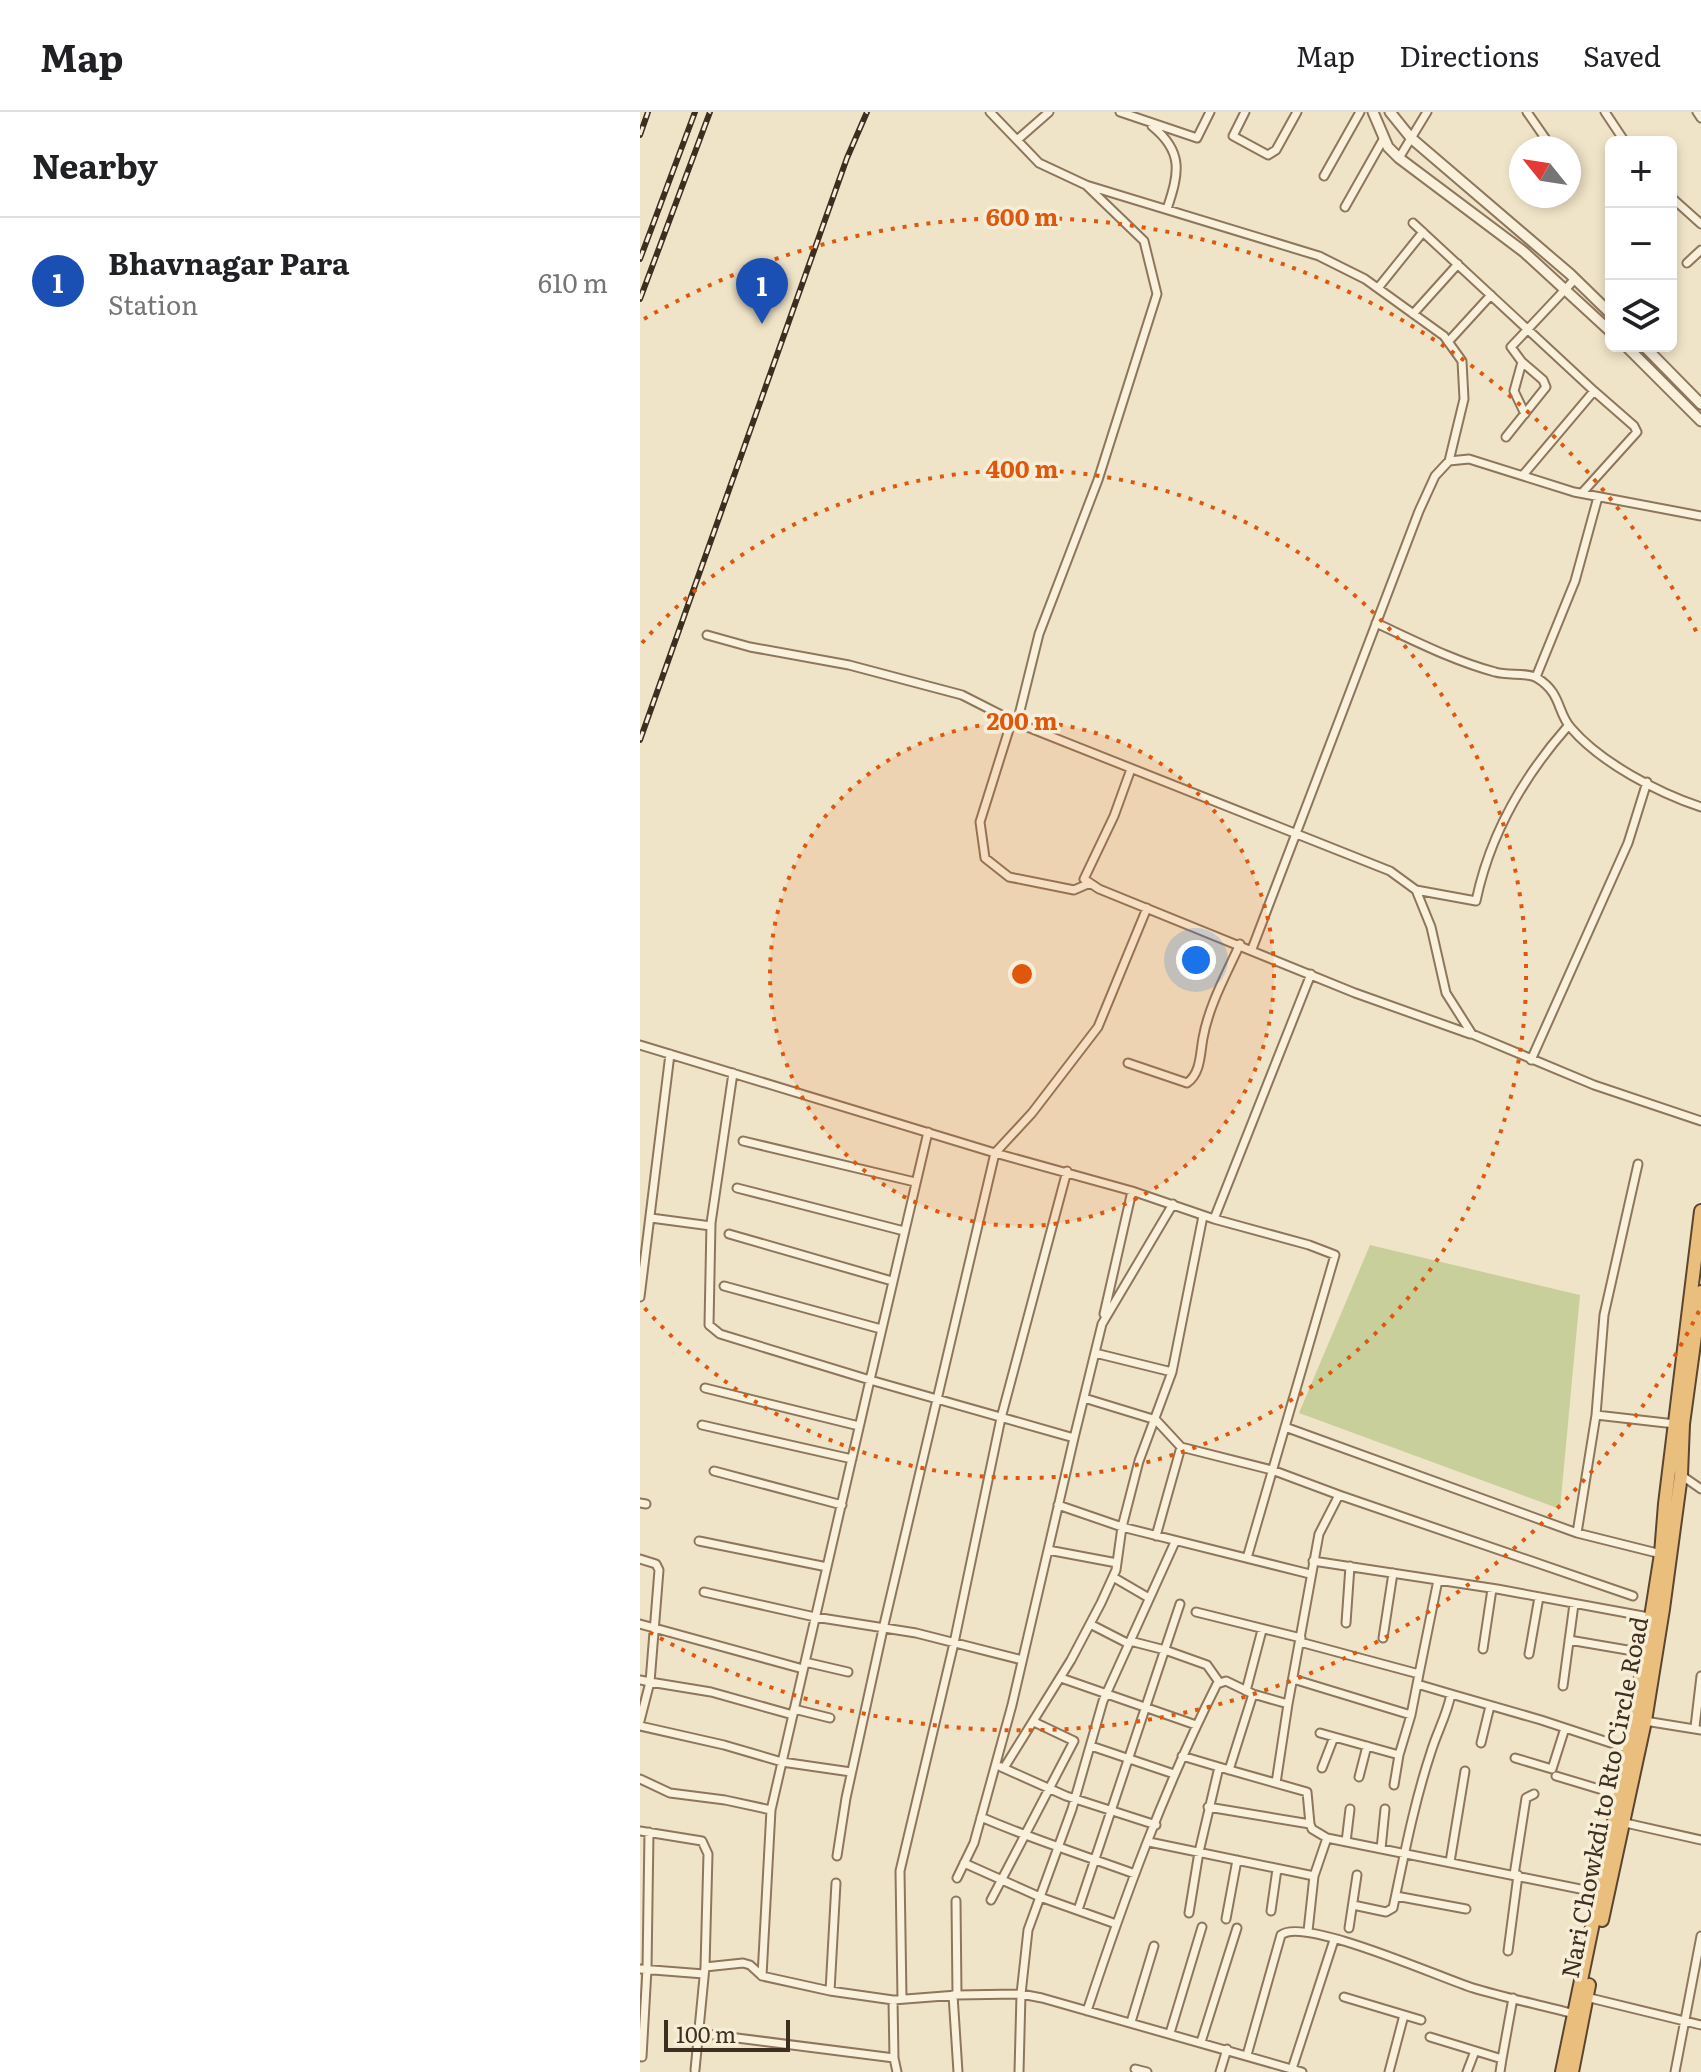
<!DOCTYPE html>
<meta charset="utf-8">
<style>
:root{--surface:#fff;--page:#f2f2f2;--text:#202124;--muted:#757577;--line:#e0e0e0;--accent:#9e2a2b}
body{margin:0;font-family:Literata,serif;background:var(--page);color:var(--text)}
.controls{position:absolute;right:24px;top:24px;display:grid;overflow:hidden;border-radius:12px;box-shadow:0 4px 12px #0003}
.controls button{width:72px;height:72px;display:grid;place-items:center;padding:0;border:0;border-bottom:2px solid var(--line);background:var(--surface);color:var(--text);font:40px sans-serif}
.compass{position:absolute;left:869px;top:24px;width:72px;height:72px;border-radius:50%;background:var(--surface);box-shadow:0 4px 12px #0003;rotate:300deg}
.scale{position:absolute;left:24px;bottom:20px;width:126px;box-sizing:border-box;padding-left:8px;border:4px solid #3d2e20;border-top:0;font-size:22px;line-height:28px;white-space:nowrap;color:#3d2e20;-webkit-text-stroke:6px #f7eed8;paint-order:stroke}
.you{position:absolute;left:556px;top:848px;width:28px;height:28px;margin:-20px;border:6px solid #fff;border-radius:50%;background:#1a73e8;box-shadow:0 0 0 12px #1a73e833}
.badge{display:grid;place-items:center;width:52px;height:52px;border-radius:50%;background:var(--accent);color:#fff;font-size:26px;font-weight:700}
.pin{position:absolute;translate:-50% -66px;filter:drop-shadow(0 2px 4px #0008)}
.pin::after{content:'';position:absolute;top:42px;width:28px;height:24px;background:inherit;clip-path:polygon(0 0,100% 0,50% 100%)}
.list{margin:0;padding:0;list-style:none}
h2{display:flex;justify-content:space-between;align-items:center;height:104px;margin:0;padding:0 32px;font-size:34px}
h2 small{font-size:26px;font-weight:400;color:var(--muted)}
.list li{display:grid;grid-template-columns:52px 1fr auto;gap:24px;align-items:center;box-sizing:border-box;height:128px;padding:0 32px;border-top:2px solid var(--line)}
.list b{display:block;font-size:30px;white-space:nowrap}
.list p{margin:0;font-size:26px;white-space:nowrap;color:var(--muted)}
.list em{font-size:26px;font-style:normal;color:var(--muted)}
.icon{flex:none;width:44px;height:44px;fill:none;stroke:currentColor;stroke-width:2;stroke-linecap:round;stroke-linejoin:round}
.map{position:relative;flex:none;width:1061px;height:1960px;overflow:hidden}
header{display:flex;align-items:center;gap:48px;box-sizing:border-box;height:112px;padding:0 40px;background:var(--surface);border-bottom:2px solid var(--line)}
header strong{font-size:38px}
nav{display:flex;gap:44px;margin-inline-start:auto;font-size:28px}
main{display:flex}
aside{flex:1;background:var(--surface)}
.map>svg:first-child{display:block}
</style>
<header>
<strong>Map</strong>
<nav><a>Map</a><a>Directions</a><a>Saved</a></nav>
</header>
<main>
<aside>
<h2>Nearby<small></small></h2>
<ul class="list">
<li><span class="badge" style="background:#1a4fb4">1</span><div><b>Bhavnagar Para</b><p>Station</p></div><em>610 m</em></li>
</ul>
</aside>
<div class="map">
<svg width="1061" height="1960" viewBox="0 0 1061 1960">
<rect width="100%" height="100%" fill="#f0e4c8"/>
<path fill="#c9cf9b" d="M 730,1133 L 940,1183 L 920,1397 L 659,1301 Z"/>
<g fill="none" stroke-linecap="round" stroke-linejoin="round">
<g stroke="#8d765c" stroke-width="11">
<path id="minor" d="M 350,0 L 399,51 L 446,73 L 679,144 L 725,167 L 804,224 L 822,249 L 824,287 L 809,349
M 480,0 L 557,26 L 570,0
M 605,0 L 593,24 L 628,43 L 636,38 L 657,0
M 887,0 L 912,36
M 965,0 L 985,30
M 1057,0 L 1061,6
M 512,14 C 544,40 539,61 527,97
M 377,28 L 409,0
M 759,46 L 787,0
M 929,60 L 931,62
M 684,64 L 720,0
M 1031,85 L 1061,112
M 705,95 L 744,26
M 773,111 L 954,279
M 1047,151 L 1061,138
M 738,176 L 783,120
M 773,202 L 818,152
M 808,230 L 851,183
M 885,302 L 874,279 L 882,250 L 871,235 L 935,167
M 866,325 L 906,275 L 903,268 L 882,250
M 883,363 L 954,279 L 994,314 L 997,320 L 942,381
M 736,511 C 775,529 814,549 855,560 C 868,564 887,560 897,566 C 922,581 917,601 931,616 C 960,650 1018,681 1061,695
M 67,523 L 110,535 L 209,553 L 322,583 L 377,611 L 399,522 L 458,368 L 517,182 L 504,129 L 446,73
M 896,565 L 935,469 L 958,385
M 372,608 L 340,710 L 345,746 L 369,765 L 434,778 L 450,771
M 377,611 L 750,759 L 776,778 L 791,815 L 806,881 L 832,922 L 954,973 L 1061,1009
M 491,657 L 474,704 L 444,767 L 459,777 L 715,881 L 830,922
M 776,778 L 836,789 C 850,722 883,665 928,614
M 612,837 L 779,399 L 795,364 L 809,349 L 829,347 L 934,380 L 1061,404
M 0,933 L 355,1041 L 492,1079 L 574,1107 L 669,1133 L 695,1143 L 607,1446
M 891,948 L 988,731 L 1007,670
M 488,951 L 547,971 C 561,961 560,942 563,926 C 569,893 586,863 600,832
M 93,961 L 71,1111 L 69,1213 L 80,1222 L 230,1268 L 288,1020
M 103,1029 L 275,1070
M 97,1076 L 264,1119
M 11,1106 L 71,1114
M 574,1107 L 671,862
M 89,1122 L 252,1169
M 84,1174 L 241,1217
M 0,1185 L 30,942
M 464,1202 L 492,1079
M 455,1241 L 532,1260
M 65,1276 L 219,1314
M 444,1286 L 516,1308 L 541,1335 L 516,1424
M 956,1303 L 964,1203 L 998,1052
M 62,1313 L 212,1347
M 645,1315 L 937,1421 L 1021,1442
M 434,1326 L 462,1212 L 533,1092
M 541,1335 L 632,1358 L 699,1383
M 74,1359 L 202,1393
M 1041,1363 L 1061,1377
M 0,1391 L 6,1392
M 418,1393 L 482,1415 L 499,1349 L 532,1260 L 563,1104
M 937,1421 L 956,1303 L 1035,1312
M 59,1429 L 187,1455
M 408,1438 L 477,1451
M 0,1447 L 16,1452 L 19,1458 L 10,1570 L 0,1568
M 673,1449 L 857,1477 L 1014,1506
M 473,1465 L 509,1486
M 64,1480 L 175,1505 L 276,1521 L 382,1548
M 556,1500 L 661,1526
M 706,1511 L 710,1454
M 0,1512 L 163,1557
M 450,1512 L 489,1532
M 743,1526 L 753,1461
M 929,1528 L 1005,1541
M 490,1529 L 525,1538 L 567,1553 L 579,1570
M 660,1530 L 779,1562 L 798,1468
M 843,1537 L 852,1477
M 889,1542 L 899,1485
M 165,1550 L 208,1560
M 421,1566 L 556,1613
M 653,1567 L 771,1603 L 779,1562
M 777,1572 L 811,1582
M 923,1574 L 934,1492
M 606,1579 L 622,1518
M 154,1597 L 190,1606
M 0,1609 L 10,1570 L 71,1580 L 153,1603
M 1005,1609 L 1061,1618
M 0,1614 L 84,1633 L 142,1650 L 211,1660
M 1055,1615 L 1061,1564
M 680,1621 L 759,1643 L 754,1673
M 841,1631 L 850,1594
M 451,1634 L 534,1662
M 759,1643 L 771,1603
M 542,1644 L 579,1655 L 559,1740 L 549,1801
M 875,1646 L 912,1657 L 925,1616
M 361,1655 L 426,1684 L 516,1713
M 579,1655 L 667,1680 L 670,1712 L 672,1717 L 687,1726 L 674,1764
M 364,1656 L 431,1548 L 461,1491 L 476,1458 L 482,1415 L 670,1462
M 682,1656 L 694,1625
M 589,1658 L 613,1582
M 916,1664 L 979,1683
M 719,1665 L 727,1634
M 0,1667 L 30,1681 L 85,1688 L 131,1698
M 636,1671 L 648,1592
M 568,1695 L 670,1712
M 341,1705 C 391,1727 443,1743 495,1762
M 981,1710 L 1061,1728
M 0,1719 L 62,1729 L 68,1742 L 65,1855 L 55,1958
M 687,1726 L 960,1781
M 509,1730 L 674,1764 L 668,1819
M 706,1730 L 710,1697
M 741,1737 L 745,1697
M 197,1744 L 206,1686 L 243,1517 L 355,1041 L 392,1001 L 458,915 L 507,796
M 810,1750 L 825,1659
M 324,1751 L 400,1785 L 476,1812
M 874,1763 L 886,1686 L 894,1682
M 756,1784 L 826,1797
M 351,1788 L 434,1629 L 394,1610
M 316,1789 L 317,1883
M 713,1793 L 746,1800 L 753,1796 C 764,1744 774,1691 791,1640 C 797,1620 807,1603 811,1582 L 901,1608 L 989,1637
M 438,1798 L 540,1492
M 631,1799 L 637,1757
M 586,1807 L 597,1748
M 709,1816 L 717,1763
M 868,1839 L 878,1763
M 65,1855 L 103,1851 L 110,1853 L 122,1864 L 190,1879 L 253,1888 L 317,1883 L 381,1882 L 402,1886 L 662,1960
M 0,1857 L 64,1862
M 122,1864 L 131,1698 L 230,1268 L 434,1326 L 372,1593 L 334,1731 L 317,1766
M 190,1879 L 196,1771
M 313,1883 L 318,1960
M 704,1885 L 781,1908
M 946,1885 L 1061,1913
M 262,1887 L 260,1759 L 314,1531 L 361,1306 L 427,1059
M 253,1888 L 254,1946
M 447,1899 C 484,1787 524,1677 577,1572 L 586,1569 L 613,1582 L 648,1592 L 679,1422 L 699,1383 L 993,1484
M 491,1910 L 514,1834
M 58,1921 L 254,1946 L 257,1960
M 530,1921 L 562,1815
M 790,1925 L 862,1947 L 860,1960
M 561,1930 L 597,1816
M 607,1943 L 641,1823 C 663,1804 801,1866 833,1876 C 866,1886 901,1893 934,1902
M 2,1945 L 7,1857 L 9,1720
M 862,1947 L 873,1886
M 495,1957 L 507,1960
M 652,1957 L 694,1828
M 379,1960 L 381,1882 L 388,1818 L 432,1697 L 463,1589 L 535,1430
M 580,1960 L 587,1937
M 749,1960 L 764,1903
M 827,1960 L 835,1939
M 1035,1960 L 1061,1824"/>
</g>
<g stroke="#8d765c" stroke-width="13">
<path id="tertiary" d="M 733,0 L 748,35 L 759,46 L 884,140 L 971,220
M 750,0 L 771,26 L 930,162 L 971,202
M 986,234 L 1061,309
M 1004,234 L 1061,292"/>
</g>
<g stroke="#5b4430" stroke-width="16">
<path id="trunk" d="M 962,1808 L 1005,1609 L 1023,1497 L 1041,1363 L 1043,1312 L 1061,1180
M 922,1960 L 989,1637 L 1011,1505 L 1021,1442 L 1025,1392 L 1061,1099
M 932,1960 L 949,1873"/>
</g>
<use href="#minor" stroke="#faf1dc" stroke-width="7"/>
<use href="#tertiary" stroke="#faf1dc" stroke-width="9"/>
<use href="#trunk" stroke="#eabe7c" stroke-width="12"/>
<g stroke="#3d2e20" stroke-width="6">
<path id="rail" d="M 0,23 L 8,0
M 0,147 L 55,0
M 0,187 L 70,0
M 0,628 L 207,46 L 227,0"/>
</g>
<use href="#rail" stroke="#f7eed8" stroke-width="3" stroke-dasharray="9" stroke-linecap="butt"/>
</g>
<circle cx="382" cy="862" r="252" fill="#df570d" fill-opacity=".12"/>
<g fill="none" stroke="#df570d" stroke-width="4" stroke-dasharray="4 8">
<circle cx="382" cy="862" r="252"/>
<path d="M2 531A504 504 0 1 1 2 1193"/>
<path d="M1059 1199A756 756 0 0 1 4 1517M4 207A756 756 0 0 1 1059 525"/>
</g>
<g text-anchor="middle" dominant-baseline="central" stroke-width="7" stroke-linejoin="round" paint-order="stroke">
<g font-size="24" fill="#3d2e20" stroke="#f7eed8">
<text transform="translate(963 1685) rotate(-79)">Nari Chowkdi to Rto Circle Road</text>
</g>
</g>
<circle cx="382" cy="862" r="12" fill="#df570d" stroke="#f7eed8" stroke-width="4"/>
<g font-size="24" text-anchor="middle" font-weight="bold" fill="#df570d" stroke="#f7eed8" stroke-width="7" stroke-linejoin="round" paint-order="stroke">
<text x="382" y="114">600 m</text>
<text x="382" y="366">400 m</text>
<text x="382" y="618">200 m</text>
</g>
</svg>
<div class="controls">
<button>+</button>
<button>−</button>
<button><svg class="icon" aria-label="layers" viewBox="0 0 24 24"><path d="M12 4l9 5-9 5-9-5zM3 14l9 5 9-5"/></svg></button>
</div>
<svg class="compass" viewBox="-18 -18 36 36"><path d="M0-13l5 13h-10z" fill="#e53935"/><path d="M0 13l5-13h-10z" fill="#757577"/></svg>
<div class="scale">100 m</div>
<div class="you"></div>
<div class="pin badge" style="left:122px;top:212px;background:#1a4fb4">1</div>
</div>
</main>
